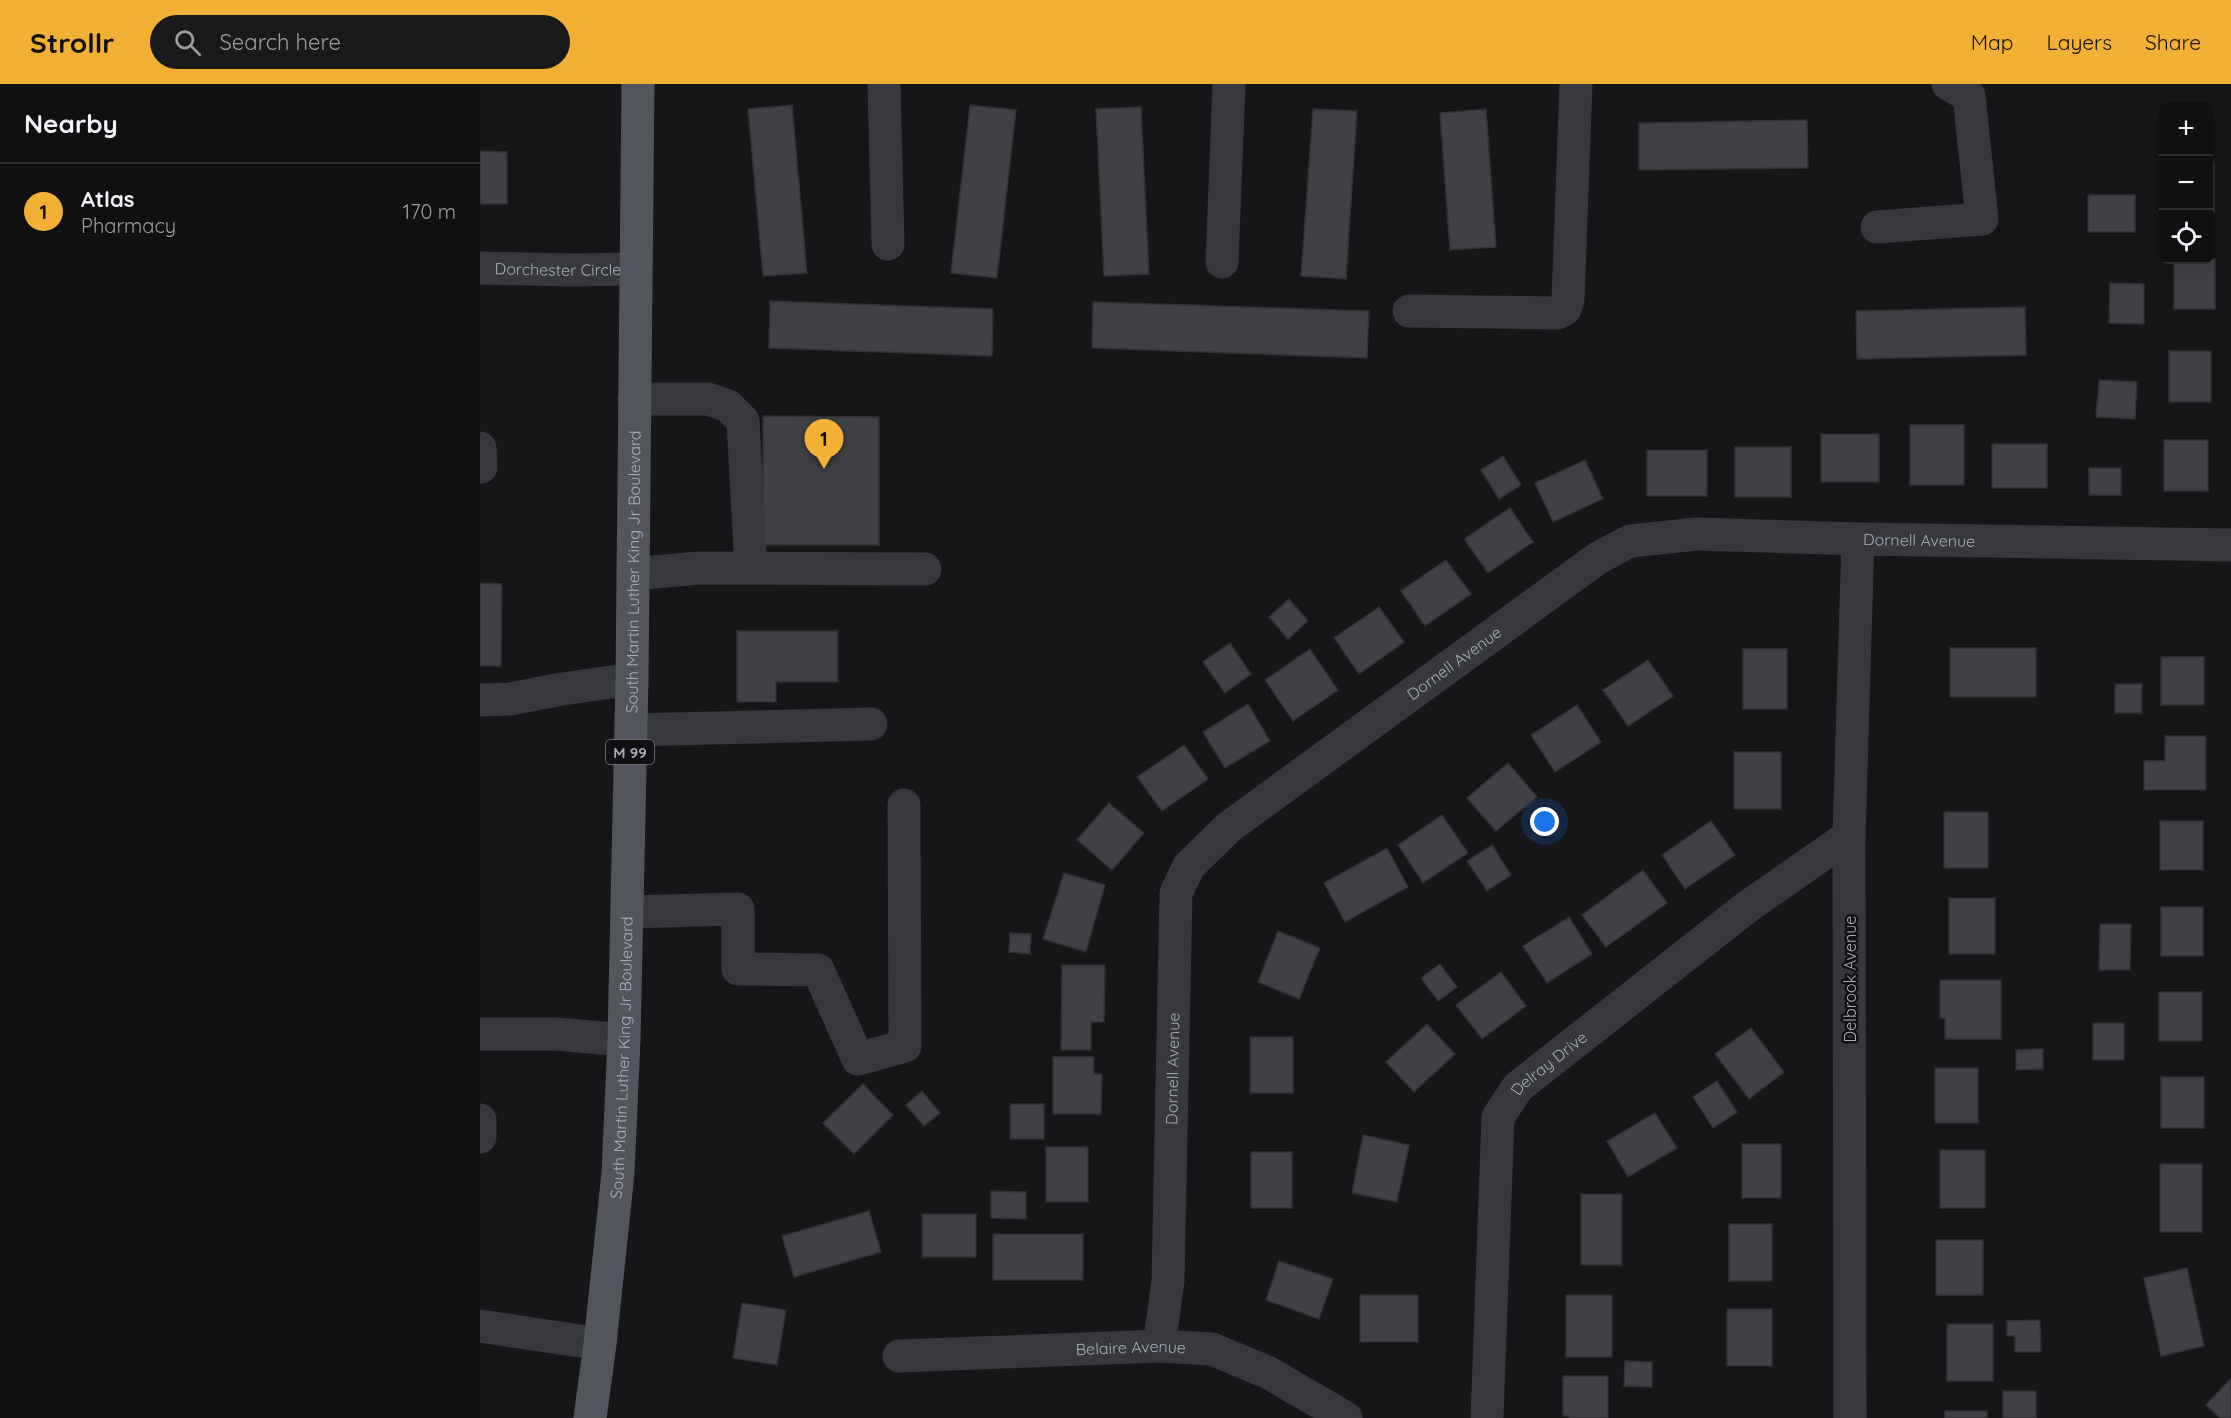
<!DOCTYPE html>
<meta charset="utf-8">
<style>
:root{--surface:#101012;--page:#19191b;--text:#f1f3f6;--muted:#9c9d9f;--line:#303032;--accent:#f2b134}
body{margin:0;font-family:Quicksand,sans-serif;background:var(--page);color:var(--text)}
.controls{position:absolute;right:18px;top:18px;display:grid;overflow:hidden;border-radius:9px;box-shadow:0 6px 24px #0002}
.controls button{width:54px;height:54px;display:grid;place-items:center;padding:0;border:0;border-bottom:2px solid var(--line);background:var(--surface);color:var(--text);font:30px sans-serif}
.you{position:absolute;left:1065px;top:738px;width:21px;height:21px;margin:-15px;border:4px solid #fff;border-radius:50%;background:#1a73e8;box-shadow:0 0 0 9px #1a73e833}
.badge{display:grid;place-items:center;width:39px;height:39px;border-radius:50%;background:var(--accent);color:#111;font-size:20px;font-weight:700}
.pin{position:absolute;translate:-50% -50px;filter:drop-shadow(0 2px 3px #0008)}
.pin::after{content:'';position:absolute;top:32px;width:21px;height:18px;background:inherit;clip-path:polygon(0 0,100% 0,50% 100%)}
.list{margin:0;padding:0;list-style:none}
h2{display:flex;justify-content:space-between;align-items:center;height:78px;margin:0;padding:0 24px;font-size:26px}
h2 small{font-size:20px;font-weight:400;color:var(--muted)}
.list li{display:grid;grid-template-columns:39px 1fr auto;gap:18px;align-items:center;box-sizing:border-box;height:96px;padding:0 24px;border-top:2px solid var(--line)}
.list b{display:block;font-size:22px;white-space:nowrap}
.list p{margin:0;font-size:20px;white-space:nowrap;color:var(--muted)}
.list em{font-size:20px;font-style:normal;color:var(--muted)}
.icon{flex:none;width:33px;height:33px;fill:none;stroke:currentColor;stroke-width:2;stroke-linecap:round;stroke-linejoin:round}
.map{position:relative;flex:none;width:1751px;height:1334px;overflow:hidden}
header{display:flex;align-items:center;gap:36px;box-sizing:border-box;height:84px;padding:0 30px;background:var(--accent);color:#111}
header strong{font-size:28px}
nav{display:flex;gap:33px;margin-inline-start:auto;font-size:21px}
.search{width:420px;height:54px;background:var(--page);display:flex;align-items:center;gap:15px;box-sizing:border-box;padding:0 21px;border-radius:33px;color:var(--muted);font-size:22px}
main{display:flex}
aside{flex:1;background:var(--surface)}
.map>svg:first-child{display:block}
</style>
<header>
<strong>Strollr</strong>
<div class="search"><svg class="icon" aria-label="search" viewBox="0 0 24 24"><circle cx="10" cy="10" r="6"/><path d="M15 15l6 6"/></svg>Search here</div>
<nav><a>Map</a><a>Layers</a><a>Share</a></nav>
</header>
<main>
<aside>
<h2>Nearby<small></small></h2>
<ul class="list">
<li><span class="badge">1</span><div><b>Atlas</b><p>Pharmacy</p></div><em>170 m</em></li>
</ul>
</aside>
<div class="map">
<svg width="1751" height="1334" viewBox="0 0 1751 1334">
<rect width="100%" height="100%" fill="#161618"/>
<path fill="#404145" stroke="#303034" stroke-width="1.5" d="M 312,21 L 327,189 L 283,192 L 268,25 Z
M 490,21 L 536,26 L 517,194 L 471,189 Z
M 661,23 L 669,190 L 624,192 L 616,25 Z
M 833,25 L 877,27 L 866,195 L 821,192 Z
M 1006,25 L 1016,163 L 970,166 L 960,29 Z
M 1327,36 L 1328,84 L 1159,86 L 1159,39 Z
M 0,67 L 27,68 L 27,120 L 0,120 Z
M 1728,78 L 1734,78 L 1734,128 L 1728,128 Z
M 1608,111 L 1655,111 L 1655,148 L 1608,148 Z
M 1735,175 L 1735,225 L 1694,225 L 1694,176 Z
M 1630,199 L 1664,200 L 1664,240 L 1629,239 Z
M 290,217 L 513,225 L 512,272 L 289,264 Z
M 613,218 L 889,227 L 887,274 L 612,264 Z
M 1545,223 L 1546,271 L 1377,275 L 1376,227 Z
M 1689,267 L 1731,267 L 1731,318 L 1689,318 Z
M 1619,296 L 1657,298 L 1655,335 L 1616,333 Z
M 283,332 L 399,333 L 399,461 L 283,461 Z
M 1430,341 L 1484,341 L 1484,401 L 1430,401 Z
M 1341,350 L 1399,350 L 1399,398 L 1341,398 Z
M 1684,356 L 1728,356 L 1728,407 L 1684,407 Z
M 1512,360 L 1567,360 L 1567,404 L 1512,404 Z
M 1255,363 L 1311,363 L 1311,413 L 1255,413 Z
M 1167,366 L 1227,366 L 1227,412 L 1167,412 Z
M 1023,372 L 1041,401 L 1019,415 L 1001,386 Z
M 1105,376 L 1123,415 L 1073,438 L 1055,399 Z
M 1609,384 L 1641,384 L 1641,411 L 1609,411 Z
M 1030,424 L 1053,458 L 1008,489 L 984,455 Z
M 966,476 L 991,510 L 945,542 L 921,507 Z
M 0,499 L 22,500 L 21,582 L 0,582 Z
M 809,515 L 828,537 L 808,555 L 789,533 Z
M 899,523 L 924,558 L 879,590 L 854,554 Z
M 257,547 L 358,547 L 358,598 L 296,598 L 296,618 L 257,618 Z
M 750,559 L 771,590 L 745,609 L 723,578 Z
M 1470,564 L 1556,564 L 1556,613 L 1470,613 Z
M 830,565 L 858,606 L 813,637 L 785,596 Z
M 1263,565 L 1307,565 L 1307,625 L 1263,625 Z
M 1681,573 L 1724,573 L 1724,621 L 1681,621 Z
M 1168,576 L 1193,612 L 1148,642 L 1123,606 Z
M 1635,600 L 1662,600 L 1662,629 L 1635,629 Z
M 768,620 L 790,657 L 745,684 L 723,648 Z
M 1097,621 L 1121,658 L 1075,688 L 1051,651 Z
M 1685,652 L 1726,652 L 1726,706 L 1664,706 L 1664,677 L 1685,677 Z
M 704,661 L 728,695 L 682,727 L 657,693 Z
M 1254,668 L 1301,668 L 1301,725 L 1254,725 Z
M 1028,679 L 1057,713 L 1016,747 L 987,714 Z
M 629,719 L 664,749 L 632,786 L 597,756 Z
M 1464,728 L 1508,728 L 1508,784 L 1464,784 Z
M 962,731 L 988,769 L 943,799 L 918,761 Z
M 1231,737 L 1255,771 L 1205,805 L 1182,771 Z
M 1680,737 L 1723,737 L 1723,786 L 1680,786 Z
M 1012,761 L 1031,791 L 1007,807 L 987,777 Z
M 907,764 L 928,803 L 865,838 L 844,799 Z
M 1163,786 L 1187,819 L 1126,863 L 1102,831 Z
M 584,789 L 625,801 L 606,868 L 563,855 Z
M 1469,814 L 1515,814 L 1515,870 L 1469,870 Z
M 1681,823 L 1723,823 L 1723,872 L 1681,872 Z
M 1089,833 L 1112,870 L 1067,899 L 1043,862 Z
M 1620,840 L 1651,840 L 1650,886 L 1619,886 Z
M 798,847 L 840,864 L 819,915 L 778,898 Z
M 530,849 L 551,850 L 550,870 L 529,868 Z
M 960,880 L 977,903 L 958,917 L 941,894 Z
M 582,881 L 625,881 L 624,938 L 611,938 L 611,966 L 581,966 Z
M 1021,888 L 1046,922 L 1002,955 L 976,921 Z
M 1460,896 L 1521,896 L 1521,955 L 1465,955 L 1465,934 L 1460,934 Z
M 1679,908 L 1722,908 L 1722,957 L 1679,957 Z
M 1613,939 L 1644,939 L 1644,976 L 1613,976 Z
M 947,940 L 975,970 L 934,1008 L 906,978 Z
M 1271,944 L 1304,988 L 1269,1015 L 1235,970 Z
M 770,953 L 813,953 L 813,1009 L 770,1009 Z
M 1563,965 L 1563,985 L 1536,986 L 1536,966 Z
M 573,973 L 614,973 L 614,990 L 622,990 L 621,1030 L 573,1030 Z
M 1455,984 L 1498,984 L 1498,1039 L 1455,1039 Z
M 1681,993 L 1724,993 L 1724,1044 L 1681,1044 Z
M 1237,997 L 1257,1028 L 1233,1044 L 1213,1013 Z
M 383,1000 L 413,1031 L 374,1070 L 343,1039 Z
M 442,1007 L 460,1029 L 444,1042 L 426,1021 Z
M 530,1020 L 564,1020 L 564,1055 L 530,1055 Z
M 1175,1029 L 1197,1064 L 1148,1093 L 1127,1057 Z
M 883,1051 L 929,1061 L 917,1118 L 872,1109 Z
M 1262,1060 L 1301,1060 L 1301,1114 L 1262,1114 Z
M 566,1063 L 608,1063 L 608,1118 L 566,1118 Z
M 1460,1066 L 1505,1066 L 1505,1124 L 1460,1124 Z
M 771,1068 L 812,1068 L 812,1124 L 771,1124 Z
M 1680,1080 L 1722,1080 L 1722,1148 L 1680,1148 Z
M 511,1107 L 546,1108 L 546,1135 L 511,1134 Z
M 1101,1110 L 1142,1110 L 1142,1181 L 1101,1181 Z
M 389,1127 L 401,1168 L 314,1193 L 302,1152 Z
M 442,1130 L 496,1130 L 496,1173 L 442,1173 Z
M 1249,1140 L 1292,1140 L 1292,1197 L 1249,1197 Z
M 513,1150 L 603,1150 L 603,1196 L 513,1196 Z
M 1456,1156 L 1503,1156 L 1503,1211 L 1456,1211 Z
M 799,1177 L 853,1195 L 839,1235 L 786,1216 Z
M 1707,1184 L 1724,1262 L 1681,1272 L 1664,1194 Z
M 880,1211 L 938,1211 L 938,1258 L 880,1258 Z
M 1086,1211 L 1132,1211 L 1132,1273 L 1086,1273 Z
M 262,1219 L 306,1226 L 297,1281 L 253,1274 Z
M 1247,1225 L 1292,1225 L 1292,1282 L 1247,1282 Z
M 1560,1236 L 1561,1268 L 1535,1268 L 1535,1252 L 1527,1252 L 1527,1237 Z
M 1467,1240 L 1513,1240 L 1513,1297 L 1467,1297 Z
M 1145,1277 L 1172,1278 L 1172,1303 L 1144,1302 Z
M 1083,1292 L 1128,1292 L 1128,1334 L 1089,1334 L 1089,1332 L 1083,1332 Z
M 1751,1294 L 1751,1334 L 1740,1334 L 1726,1321 Z
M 1523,1307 L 1556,1307 L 1556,1334 L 1523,1334 Z
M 1465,1327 L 1507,1327 L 1507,1334 L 1465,1334 Z"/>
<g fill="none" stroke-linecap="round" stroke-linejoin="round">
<g stroke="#37383d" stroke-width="33">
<path d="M 404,0 L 408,160"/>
<path d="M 1397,143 L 1502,135 L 1489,12 L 1468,0"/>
<path d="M 742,178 L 749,0"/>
<path id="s1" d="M 0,184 L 91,186 L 155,185"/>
<path d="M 929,227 L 1077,229 L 1085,225 L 1088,216 L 1096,0"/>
<path d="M 154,315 L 228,315 L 248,322 L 263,337 L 271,484"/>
<path d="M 0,364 L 1,383"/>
<path d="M 153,490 L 219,484 L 445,485"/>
<path d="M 0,616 L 30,615 L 82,605 L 152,595"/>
<path d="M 151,646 L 391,640"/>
<path d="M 147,828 L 258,825 L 258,885 L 338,886 L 378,975 L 425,962 L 424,721"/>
<path d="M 0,950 L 76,950 L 144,956"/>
<path d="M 0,1036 L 0,1053"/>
<path d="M 0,1242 L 120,1260"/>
<path id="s2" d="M 679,1262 L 688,1197 L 696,809 L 709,782 L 749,743 L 1118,474 L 1150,457 L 1217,450 L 1378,455 L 1751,461"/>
<path id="s3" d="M 419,1272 L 679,1262 L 732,1265 L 789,1289 L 866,1334"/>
<path id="s4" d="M 1007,1334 L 1018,1033 L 1038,1003 L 1267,823 L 1369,752"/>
<path d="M 1370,1334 L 1369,752 L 1378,455"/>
</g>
<path stroke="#53555c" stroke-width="33" id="s5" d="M 110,1334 L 120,1260 L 138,1089 L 144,956 L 152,595 L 158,0"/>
</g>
<g text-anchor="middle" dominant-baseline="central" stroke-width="5" stroke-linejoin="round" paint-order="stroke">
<rect fill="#111113" stroke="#7b7e86" stroke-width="1.5" x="126" y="656" width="48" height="24" rx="4.5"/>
<g font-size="15" font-weight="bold" fill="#a8adb8">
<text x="150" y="668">M 99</text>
</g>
<g font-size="16" fill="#a8adb8" stroke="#111113">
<text stroke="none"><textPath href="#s1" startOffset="78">Dorchester Circle</textPath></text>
<text stroke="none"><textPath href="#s2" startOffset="1322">Dornell Avenue</textPath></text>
<text stroke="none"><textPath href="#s5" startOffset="848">South Martin Luther King Jr Boulevard</textPath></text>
<text stroke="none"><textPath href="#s2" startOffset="818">Dornell Avenue</textPath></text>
<text transform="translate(1370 895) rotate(-90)">Delbrook Avenue</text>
<text stroke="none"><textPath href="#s5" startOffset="362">South Martin Luther King Jr Boulevard</textPath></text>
<text stroke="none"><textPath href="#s4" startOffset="376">Delray Drive</textPath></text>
<text stroke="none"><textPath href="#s2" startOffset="278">Dornell Avenue</textPath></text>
<text stroke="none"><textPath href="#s3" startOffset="232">Belaire Avenue</textPath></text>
</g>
</g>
</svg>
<div class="controls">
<button>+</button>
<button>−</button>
<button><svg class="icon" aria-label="locate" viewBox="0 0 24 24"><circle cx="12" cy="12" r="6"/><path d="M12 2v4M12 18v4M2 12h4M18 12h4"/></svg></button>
</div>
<div class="you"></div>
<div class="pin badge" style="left:344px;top:385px">1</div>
</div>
</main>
